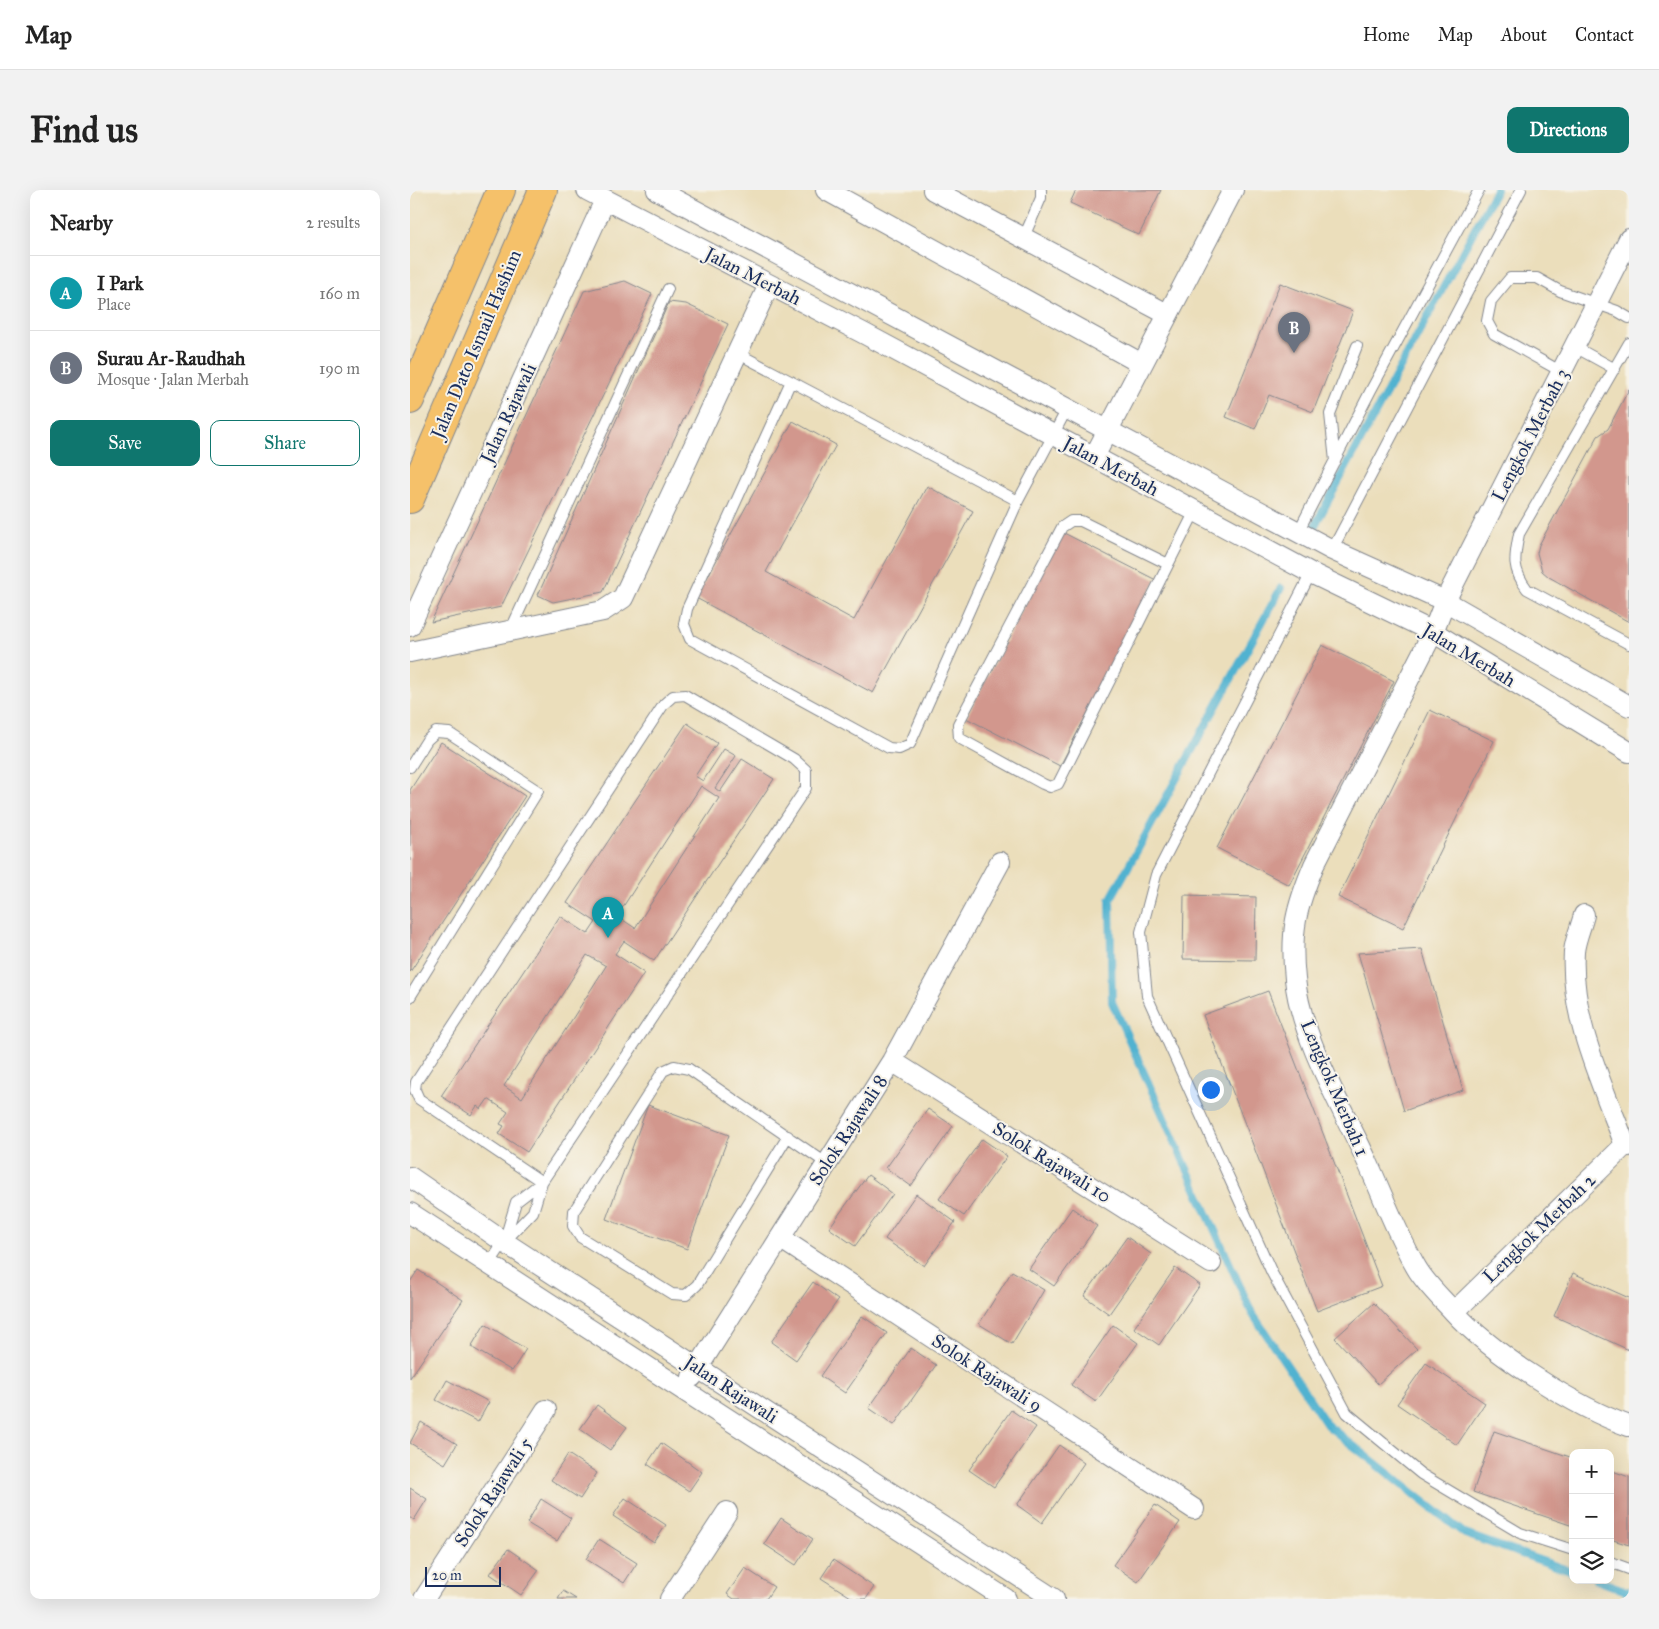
<!DOCTYPE html>
<meta charset="utf-8">
<style>
:root{--surface:#fff;--page:#f2f2f2;--text:#222;--muted:#767676;--line:#e0e0e0;--accent:#0f766e}
body{margin:0;font-family:"IM FELL Great Primer",serif;background:var(--page);color:var(--text)}
.controls{position:absolute;right:15px;bottom:15px;display:grid;overflow:hidden;border-radius:10px;box-shadow:0 5px 20px #0002}
.controls button{width:45px;height:45px;display:grid;place-items:center;padding:0;border:0;border-bottom:1px solid var(--line);background:var(--surface);color:var(--text);font:25px sans-serif}
.scale{position:absolute;left:15px;bottom:12px;width:76px;box-sizing:border-box;padding-left:5px;border:2px solid #1b2f5e;border-top:0;font-size:14px;line-height:18px;white-space:nowrap;color:#1b2f5e;-webkit-text-stroke:4px #f7f3e8;paint-order:stroke}
.you{position:absolute;left:800px;top:899px;width:18px;height:18px;margin:-12px;border:4px solid #fff;border-radius:50%;background:#1a73e8;box-shadow:0 0 0 8px #1a73e833}
.badge{display:grid;place-items:center;width:32px;height:32px;border-radius:50%;background:var(--accent);color:#fff;font-size:16px;font-weight:700}
.pin{position:absolute;translate:-50% -41px;filter:drop-shadow(0 1px 2px #0008)}
.pin::after{content:'';position:absolute;top:26px;width:18px;height:15px;background:inherit;clip-path:polygon(0 0,100% 0,50% 100%)}
.list{margin:0;padding:0;list-style:none}
h2{display:flex;justify-content:space-between;align-items:center;height:65px;margin:0;padding:0 20px;font-size:21px}
h2 small{font-size:16px;font-weight:400;color:var(--muted)}
.list li{display:grid;grid-template-columns:32px 1fr auto;gap:15px;align-items:center;box-sizing:border-box;height:75px;padding:0 20px;border-top:1px solid var(--line)}
.list b{display:block;font-size:19px;white-space:nowrap}
.list p{margin:0;font-size:16px;white-space:nowrap;color:var(--muted)}
.list em{font-size:16px;font-style:normal;color:var(--muted)}
.actions{display:flex;gap:10px;padding:15px 20px}
.actions a{flex:1;padding:11px 0;border:1px solid var(--accent);border-radius:10px;text-align:center;font-size:18px;color:var(--accent)}
.actions .main{background:var(--accent);color:#fff}
.icon{flex:none;width:28px;height:28px;fill:none;stroke:currentColor;stroke-width:2;stroke-linecap:round;stroke-linejoin:round}
.map{position:relative;flex:none;width:1219px;height:1409px;overflow:hidden;border-radius:10px}
header{display:flex;align-items:center;gap:30px;box-sizing:border-box;height:70px;padding:0 25px;background:var(--surface);border-bottom:1px solid var(--line)}
header strong{font-size:24px}
nav{display:flex;gap:28px;margin-inline-start:auto;font-size:18px}
.intro{display:flex;align-items:center;justify-content:space-between;box-sizing:border-box;height:120px;padding:0 30px}
h1{margin:0;font-size:35px}
.button{padding:12px 22px;border-radius:10px;background:var(--accent);color:#fff;font-size:18px;font-weight:700}
main{display:flex;gap:30px;padding:0 30px}
aside{flex:1;background:var(--surface);border-radius:10px;box-shadow:0 5px 20px #0002}
.map>svg:first-child{display:block}
</style>
<header>
<strong>Map</strong>
<nav><a>Home</a><a>Map</a><a>About</a><a>Contact</a></nav>
</header>
<div class="intro"><h1>Find us</h1><a class="button">Directions</a></div>
<main>
<aside>
<h2>Nearby<small>2 results</small></h2>
<ul class="list">
<li><span class="badge" style="background:#0f9aa8">A</span><div><b>I Park</b><p>Place</p></div><em>160 m</em></li>
<li><span class="badge" style="background:#6b7280">B</span><div><b>Surau Ar-Raudhah</b><p>Mosque · Jalan Merbah</p></div><em>190 m</em></li>
</ul>
<div class="actions"><a class="main">Save</a><a>Share</a></div>
</aside>
<div class="map">
<svg width="1219" height="1409" viewBox="0 0 1219 1409">
<rect width="100%" height="100%" fill="#f7f3e8"/>
<filter id="ink" filterUnits="userSpaceOnUse"><feTurbulence type="fractalNoise" baseFrequency=".02" numOctaves="2"/><feDisplacementMap in="SourceGraphic" scale="10" xChannelSelector="R" yChannelSelector="G"/><feConvolveMatrix kernelMatrix="1 2 1 2 8 2 1 2 1" color-interpolation-filters="sRGB"/></filter>
<filter id="wash" filterUnits="userSpaceOnUse"><feTurbulence type="fractalNoise" baseFrequency=".0096" numOctaves="4" result="noise"/><feDisplacementMap in="SourceGraphic" scale="20" xChannelSelector="R" yChannelSelector="G"/><feGaussianBlur stdDeviation="1.12" result="paint"/><feColorMatrix in="noise" values="0 0 0 0 0 0 0 0 0 0 0 0 0 0 0 0 0 1.4 0 .05"/><feComposite in="paint" operator="in"/></filter>
<g filter="url(#wash)">
<rect width="100%" height="100%" fill="#ebdebb"/>
<g fill="none" stroke-linecap="round" stroke-linejoin="round">
<path stroke="#51b2d0" stroke-width="8" d="M 904,337 L 1086,0
M 871,398 L 700,710 L 702,812 L 842,1123 L 917,1235 L 1055,1344 L 1163,1382
M 1187,1390 L 1219,1402"/>
</g>
<g id="blocks">
<path fill="#d2978d" fill-rule="evenodd" d="M 666,0 L 751,0 L 729,45 L 660,13 Z
M 215,91 L 242,104 L 91,417 L 21,432 L 174,101 Z
M 870,93 L 943,121 L 903,222 L 859,205 L 845,239 L 816,227 Z
M 259,112 L 276,114 L 318,134 L 193,402 L 143,412 L 128,405 Z
M 1219,199 L 1219,432 L 1139,387 L 1132,381 L 1127,363 L 1129,355 L 1188,246 L 1198,239 Z
M 383,231 L 426,255 L 356,382 L 444,430 L 517,296 L 563,321 L 463,503 L 286,408 Z
M 652,342 L 746,390 L 650,576 L 556,528 Z
M 912,455 L 984,491 L 879,695 L 807,658 Z
M 1020,520 L 1084,551 L 993,738 L 928,707 Z
M 277,533 L 307,553 L 285,586 L 293,591 L 314,559 L 326,566 L 305,598 L 310,602 L 332,569 L 364,589 L 244,771 L 214,751 L 205,764 L 234,783 L 117,962 L 89,944 L 94,936 L 90,934 L 98,922 L 78,909 L 71,919 L 67,916 L 61,925 L 31,906 L 150,726 L 178,744 L 186,732 L 157,713 ZM 291,596 L 309,608 L 225,738 L 207,726 ZM 177,765 L 196,776 L 112,908 L 94,896 Z
M 31,552 L 115,606 L 0,782 L 0,600 Z
M 774,705 L 846,707 L 845,770 L 773,769 Z
M 1012,759 L 1053,900 L 994,921 L 948,763 Z
M 858,801 L 972,1096 L 907,1121 L 793,825 Z
M 238,915 L 319,945 L 277,1059 L 196,1029 Z
M 518,919 L 543,936 L 501,996 L 476,978 Z
M 572,949 L 597,966 L 554,1026 L 529,1009 Z
M 458,985 L 483,1004 L 445,1056 L 419,1038 Z
M 506,1004 L 545,1032 L 514,1076 L 475,1049 Z
M 662,1018 L 687,1036 L 644,1096 L 619,1079 Z
M 717,1047 L 741,1064 L 699,1124 L 674,1106 Z
M 765,1078 L 790,1095 L 749,1155 L 724,1138 Z
M 8,1080 L 53,1110 L 0,1188 L 0,1092 Z
M 602,1081 L 634,1100 L 602,1154 L 569,1134 Z
M 1163,1083 L 1219,1108 L 1219,1160 L 1144,1126 Z
M 403,1092 L 428,1110 L 386,1170 L 361,1152 Z
M 964,1113 L 1007,1159 L 968,1194 L 925,1148 Z
M 452,1126 L 477,1143 L 435,1203 L 410,1186 Z
M 75,1134 L 116,1159 L 102,1181 L 61,1157 Z
M 703,1135 L 728,1153 L 686,1212 L 661,1195 Z
M 501,1158 L 526,1175 L 484,1235 L 459,1218 Z
M 1016,1173 L 1075,1213 L 1047,1255 L 987,1214 Z
M 37,1190 L 79,1212 L 68,1232 L 26,1210 Z
M 187,1215 L 217,1237 L 200,1260 L 170,1239 Z
M 601,1220 L 626,1237 L 584,1297 L 559,1280 Z
M 11,1232 L 47,1254 L 35,1274 L 0,1253 Z
M 1084,1241 L 1163,1268 L 1163,1336 L 1063,1302 Z
M 251,1253 L 292,1282 L 279,1301 L 237,1274 Z
M 649,1255 L 674,1273 L 632,1333 L 607,1315 Z
M 158,1264 L 187,1283 L 170,1309 L 141,1290 Z
M 1200,1280 L 1219,1287 L 1219,1355 L 1200,1349 Z
M 0,1298 L 17,1309 L 4,1330 L 0,1327 Z
M 215,1308 L 256,1335 L 244,1353 L 203,1326 Z
M 131,1309 L 161,1328 L 147,1351 L 117,1333 Z
M 745,1315 L 770,1332 L 728,1392 L 703,1375 Z
M 371,1328 L 403,1349 L 386,1375 L 354,1354 Z
M 189,1349 L 227,1373 L 214,1393 L 176,1369 Z
M 98,1359 L 129,1380 L 111,1405 L 80,1384 Z
M 423,1370 L 464,1397 L 456,1409 L 444,1409 L 411,1388 Z
M 335,1378 L 364,1397 L 356,1409 L 324,1409 L 317,1404 Z
M 153,1401 L 166,1409 L 148,1409 Z"/>
</g>
</g>
<g filter="url(#ink)">
<use href="#blocks" fill-opacity="0" stroke="#83868c" stroke-width="1"/>
<g fill="none" stroke-linecap="round" stroke-linejoin="round">
<g stroke="#83868c" stroke-width="12">
<path id="lane" d="M 613,49 L 631,8 L 631,0
M 1219,153 L 1109,344 C 1104,368 1102,379 1117,399 L 1219,454
M 1165,157 L 1205,179
M 327,163 L 608,311
M 1152,182 L 1084,144 L 1077,131 L 1081,111 L 1100,88 L 1127,88 L 1150,101 L 1207,121 L 1219,128
M 381,191 L 277,419 L 274,434 L 280,449 L 479,558 L 489,559 L 500,554 L 608,311 L 657,219
M 925,271 L 920,224 L 947,156
M 888,342 L 961,200 L 1069,0
M 922,360 L 1111,0
M 758,374 L 671,331 L 661,331 L 652,337 L 548,534 L 549,548 L 633,594 L 640,597 L 648,594 L 785,321
M 901,383 L 746,685 L 731,742 L 737,806 L 862,1083 L 937,1223 L 1011,1284 L 1110,1343 L 1163,1360
M 101,439 L 258,99
M 0,577 L 17,550 L 26,542 L 39,543 L 128,601 L 0,807
M 378,946 L 287,1095 L 276,1105 L 262,1104 L 170,1047 L 163,1036 L 164,1021 L 253,881 L 264,876 L 279,879 L 416,973
M 94,1052 L 106,1012 L 132,992 L 396,598 L 396,580 L 384,569 L 275,505 L 263,506 L 254,514 L 6,892 L 5,900 L 9,909 L 132,992
M 78,1076 L 94,1052 L 123,1022 L 132,992
M 1200,1372 L 1219,1379"/>
</g>
<g stroke="#83868c" stroke-width="22">
<path id="street" d="M 177,0 L 453,143 L 901,383 L 1023,442 L 1219,562
M 247,0 L 922,360 L 1035,411 L 1219,516
M 416,0 L 732,174
M 523,0 L 757,124
M 1219,49 L 1035,411 L 1023,442 L 904,675 C 886,718 880,742 885,789 C 891,848 932,917 957,971 C 973,1006 987,1044 1006,1077 C 1015,1093 1031,1108 1043,1121 C 1082,1164 1165,1217 1219,1236
M 684,267 L 823,0
M 0,436 L 195,10
M 0,462 L 193,421 L 213,408 L 359,95
M 1174,725 C 1171,737 1165,750 1164,762 C 1160,829 1192,893 1215,955 L 1219,956
M 482,871 L 801,1073
M 0,987 L 94,1052 L 644,1409
M 0,1023 L 596,1409
M 370,1048 L 784,1319
M 1044,1122 L 1215,955
M 282,1187 L 482,871 L 590,672
M 14,1409 L 136,1220
M 260,1409 L 317,1322"/>
</g>
<g stroke="#83868c" stroke-width="30">
<path id="primary" d="M 0,210 L 91,0
M 0,309 L 133,0"/>
</g>
<use href="#lane" stroke="#fff" stroke-width="10"/>
<use href="#street" stroke="#fff" stroke-width="20"/>
<use href="#primary" stroke="#f5c16b" stroke-width="28"/>
</g>
</g>
<g text-anchor="middle" dominant-baseline="central" stroke-width="4" stroke-linejoin="round" paint-order="stroke">
<g font-size="19" fill="#1b2f5e" stroke="#f7f3e8">
<text transform="translate(343 86) rotate(27)">Jalan Merbah</text>
<text transform="translate(66 154) rotate(-67)">Jalan Dato Ismail Hashim</text>
<text transform="translate(98 223) rotate(-65)">Jalan Rajawali</text>
<text transform="translate(1120 245) rotate(-63)">Lengkok Merbah 3</text>
<text transform="translate(701 276) rotate(28)">Jalan Merbah</text>
<text transform="translate(1059 465) rotate(31)">Jalan Merbah</text>
<text transform="translate(925 898) rotate(67)">Lengkok Merbah 1</text>
<text transform="translate(438 940) rotate(-57)">Solok Rajawali 8</text>
<text transform="translate(642 972) rotate(32)">Solok Rajawali 10</text>
<text transform="translate(1129 1038) rotate(-44)">Lengkok Merbah 2</text>
<text transform="translate(577 1183) rotate(33)">Solok Rajawali 9</text>
<text transform="translate(321 1199) rotate(33)">Jalan Rajawali</text>
<text transform="translate(83 1302) rotate(-57)">Solok Rajawali 5</text>
</g>
</g>
</svg>
<div class="controls">
<button>+</button>
<button>−</button>
<button><svg class="icon" aria-label="layers" viewBox="0 0 24 24"><path d="M12 4l9 5-9 5-9-5zM3 14l9 5 9-5"/></svg></button>
</div>
<div class="scale">20 m</div>
<div class="you"></div>
<div class="pin badge" style="left:198px;top:748px;background:#0f9aa8">A</div>
<div class="pin badge" style="left:884px;top:163px;background:#6b7280">B</div>
</div>
</main>
